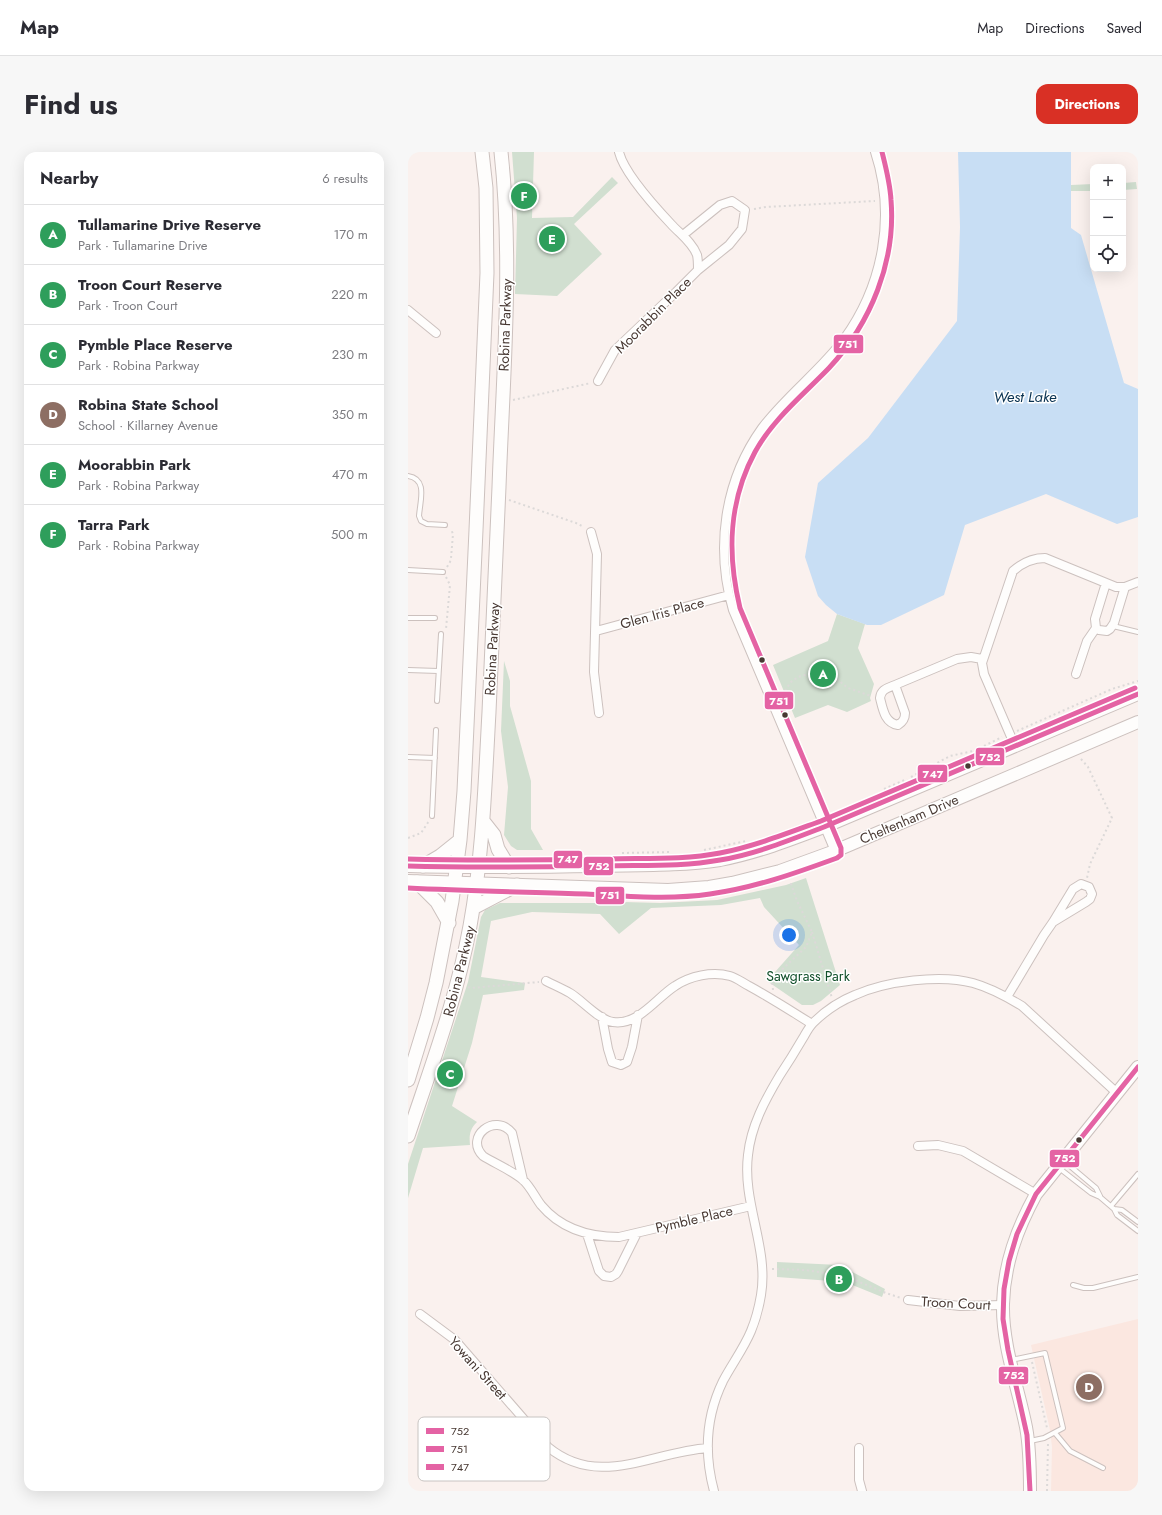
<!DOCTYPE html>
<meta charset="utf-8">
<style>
:root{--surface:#fff;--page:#f7f7f7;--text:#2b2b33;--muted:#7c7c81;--line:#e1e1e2;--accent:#d93025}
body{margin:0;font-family:Jost,sans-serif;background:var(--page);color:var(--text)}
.controls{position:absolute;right:12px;top:12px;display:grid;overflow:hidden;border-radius:8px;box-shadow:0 4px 16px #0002}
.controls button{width:36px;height:36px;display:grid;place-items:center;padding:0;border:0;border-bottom:1px solid var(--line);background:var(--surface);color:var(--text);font:20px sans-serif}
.you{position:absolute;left:381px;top:783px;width:14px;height:14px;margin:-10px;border:3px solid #fff;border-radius:50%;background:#1a73e8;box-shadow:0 0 0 6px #1a73e833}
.badge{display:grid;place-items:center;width:26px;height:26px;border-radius:50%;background:var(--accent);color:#fff;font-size:13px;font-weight:700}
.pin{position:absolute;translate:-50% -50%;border:2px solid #fff;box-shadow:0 1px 4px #0006}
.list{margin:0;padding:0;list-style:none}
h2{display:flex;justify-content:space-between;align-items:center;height:52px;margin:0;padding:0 16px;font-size:17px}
h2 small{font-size:13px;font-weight:400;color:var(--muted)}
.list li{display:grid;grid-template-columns:26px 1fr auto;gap:12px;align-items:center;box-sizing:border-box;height:60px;padding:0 16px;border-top:1px solid var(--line)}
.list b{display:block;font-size:15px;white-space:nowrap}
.list p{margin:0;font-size:13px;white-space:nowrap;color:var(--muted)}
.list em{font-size:13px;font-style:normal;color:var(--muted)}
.icon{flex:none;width:22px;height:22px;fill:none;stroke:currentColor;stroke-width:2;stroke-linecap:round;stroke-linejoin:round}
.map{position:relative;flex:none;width:730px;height:1339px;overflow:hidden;border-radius:12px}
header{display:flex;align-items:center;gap:24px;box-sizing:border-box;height:56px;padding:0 20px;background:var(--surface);border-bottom:1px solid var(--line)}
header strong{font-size:19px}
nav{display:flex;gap:22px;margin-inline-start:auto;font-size:14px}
.intro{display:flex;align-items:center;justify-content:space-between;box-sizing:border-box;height:96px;padding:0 24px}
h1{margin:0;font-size:28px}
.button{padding:10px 18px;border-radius:12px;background:var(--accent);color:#fff;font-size:14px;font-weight:700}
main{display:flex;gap:24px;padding:0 24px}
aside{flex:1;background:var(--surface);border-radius:12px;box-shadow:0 4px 16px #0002}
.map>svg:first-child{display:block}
</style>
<header>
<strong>Map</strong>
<nav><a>Map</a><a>Directions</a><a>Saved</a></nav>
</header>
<div class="intro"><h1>Find us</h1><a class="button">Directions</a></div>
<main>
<aside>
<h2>Nearby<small>6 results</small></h2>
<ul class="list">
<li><span class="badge" style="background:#2e9e5b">A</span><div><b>Tullamarine Drive Reserve</b><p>Park · Tullamarine Drive</p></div><em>170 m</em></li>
<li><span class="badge" style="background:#2e9e5b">B</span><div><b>Troon Court Reserve</b><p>Park · Troon Court</p></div><em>220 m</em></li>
<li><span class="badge" style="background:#2e9e5b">C</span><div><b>Pymble Place Reserve</b><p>Park · Robina Parkway</p></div><em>230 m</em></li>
<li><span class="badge" style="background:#8d6e63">D</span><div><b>Robina State School</b><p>School · Killarney Avenue</p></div><em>350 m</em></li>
<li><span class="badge" style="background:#2e9e5b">E</span><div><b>Moorabbin Park</b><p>Park · Robina Parkway</p></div><em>470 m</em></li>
<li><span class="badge" style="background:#2e9e5b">F</span><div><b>Tarra Park</b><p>Park · Robina Parkway</p></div><em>500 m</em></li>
</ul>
</aside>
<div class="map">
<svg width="730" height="1339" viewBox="0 0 730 1339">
<rect width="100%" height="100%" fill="#faf1ee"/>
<path fill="#fbe7e0" d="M 730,1167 L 730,1339 L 643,1339 L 644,1295 L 642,1278 L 623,1193 Z"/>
<path fill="#d1dfd0" d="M 104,0 L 126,0 L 124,66 L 165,65 L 204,25 L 210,31 L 166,72 L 194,102 L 149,144 L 107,142 L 109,66 Z
M 728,30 L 729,37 L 715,38 L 715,31 Z
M 685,32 L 685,39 L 663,39 L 663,33 Z
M 429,462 L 457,472 L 450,496 L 466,532 L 462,546 L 463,549 L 439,560 L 420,553 L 387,566 L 365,513 L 420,489 Z
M 96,509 L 102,529 L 102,554 L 123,629 L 123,677 L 135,698 L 109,698 L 103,694 L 96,683 L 100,635 L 93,579 Z
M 398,726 L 432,833 L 413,849 L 405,853 L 394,853 L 359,829 L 391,793 L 356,755 L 352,746 L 313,753 L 243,756 L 211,782 L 192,762 L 124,760 L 83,769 L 73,825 L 117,831 L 116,838 L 75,843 L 64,891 L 44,954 L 69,970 C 62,977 61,983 62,993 L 15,996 L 0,1046 L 0,1012 L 60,830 L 73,765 L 77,758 L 92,751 L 189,751 L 216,750 L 252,751 L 309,748 L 378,733 Z
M 369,1110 L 431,1113 L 477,1137 L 474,1145 L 437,1130 L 369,1125 Z"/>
<path fill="#c8def4" d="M 550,0 L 663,0 L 663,76 L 673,83 L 716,231 L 730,237 L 730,365 L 709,372 L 638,342 L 557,373 L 536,443 L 473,473 L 459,473 L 429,462 L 418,453 L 410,444 L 397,405 L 410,331 L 460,286 L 549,169 L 552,75 Z"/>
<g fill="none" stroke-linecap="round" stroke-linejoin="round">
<g stroke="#ccc1be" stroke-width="6">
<path id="lane" d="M 0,324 C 20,327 12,349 11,364 L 13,369 L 19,372 L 37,373
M 0,418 L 35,420
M 0,466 L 27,466
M 705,474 L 730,480
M 0,518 L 30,519
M 29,549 L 33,482
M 0,605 L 27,606
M 24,664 L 28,578
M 656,1009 L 688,1036 L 692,1044
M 651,1016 L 683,1041 L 692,1045 L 706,1057 L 709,1063 L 730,1079
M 703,1054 L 730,1022
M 706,1057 L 714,1058 L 730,1070
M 665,1133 L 676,1136 L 685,1136 L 730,1125
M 603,1208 L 637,1201 L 655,1276 L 636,1286 L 622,1289
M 647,1281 L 662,1299 L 695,1316"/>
</g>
<g stroke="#ccc1be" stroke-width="10">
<path id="street" d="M 275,83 L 312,53 L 324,49 L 337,58 L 334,77 L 321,93 L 290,118
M 0,158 L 28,181
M 190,229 L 207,198 L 268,140 L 290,118 C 290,113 290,107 289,103 C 284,90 272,82 263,72 C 248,56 216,21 211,0
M 183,380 L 189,402 L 186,520 L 191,561
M 698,431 L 687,467 L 688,476 L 691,478 L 699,479 L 702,477 L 706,471 L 717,435
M 188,479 L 321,443
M 668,522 L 679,489 L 688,476
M 487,533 C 480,536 473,537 472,546 C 475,558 477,571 490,573 C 495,570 497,567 497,561 L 487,533 L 549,507 L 563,505 L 574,507
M 607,594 L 576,522 L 574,511 L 605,419 C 614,411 624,406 637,406 L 708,435 L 717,435 L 730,430
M 427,699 L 325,458 C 307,396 316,329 354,276 C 378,244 412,219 436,187 C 475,133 488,64 467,0
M 138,829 C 146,833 155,837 162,841 C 175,849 191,868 205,870 C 230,874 248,846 267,834 C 282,824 304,819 322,824 C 329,826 335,831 341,834 C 363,846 383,859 404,872
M 599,845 L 636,783 L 645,770 L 665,737 L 673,732 L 681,735 L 684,742 L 682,747 L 678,750 L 645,770
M 194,865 L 200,897 L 204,910 L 213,913 L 219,910 L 224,895 L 230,863
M 510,994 L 530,993 L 555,999 L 628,1042
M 115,1028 L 104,981 C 87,960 56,985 75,1004 C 86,1011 105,1019 115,1028 C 122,1034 127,1045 133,1053 C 153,1077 181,1085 211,1085 L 343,1054
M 179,1082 L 191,1119 L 196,1124 L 203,1125 L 208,1122 L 210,1119 L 229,1081
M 500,1148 L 552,1154 L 595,1153
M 12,1162 L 47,1188 L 140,1295 C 191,1337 243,1300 300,1296
M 451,1296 L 451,1328 L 454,1339
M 306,1339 C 296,1302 298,1264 315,1229 C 324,1212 336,1196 343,1179 C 348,1167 351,1155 353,1143 C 361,1096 334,1051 340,1003 C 343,974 357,948 372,923 C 380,911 388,898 395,886 C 398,881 401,875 405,871 C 417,859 432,849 447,843 C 478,829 533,822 565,831 C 583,836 599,845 614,854 L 709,941"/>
</g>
<g stroke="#ccc1be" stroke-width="14">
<path id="secondary" d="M 0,714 C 64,716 127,715 191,714 C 231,713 272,714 312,708 C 348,701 382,688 416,675 L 730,542
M 0,729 L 260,738 L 301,735 L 324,731 L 372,719 L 427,699 L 730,570
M 622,1339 C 622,1318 622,1296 618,1275 C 610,1235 594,1193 595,1152 C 596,1112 609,1077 628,1042 L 730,915"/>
</g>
<g stroke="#ccc1be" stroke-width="15">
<path id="primary" d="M 75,669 L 86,683 L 90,697 L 101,715
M 15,714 L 32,704 L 52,688
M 9,730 L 29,750 L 41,771
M 65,756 L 109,733
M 0,928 L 19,866 L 28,831 L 44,749 L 52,688 L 56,639 L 68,378 L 79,121 L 78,36 L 74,0
M 0,984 C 23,915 49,846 62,774 C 75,703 77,631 81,560 C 84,485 88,410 91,335 C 95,223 105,111 93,0"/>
</g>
<path stroke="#dcd9d8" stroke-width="2" stroke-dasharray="2 3" stroke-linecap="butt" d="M 346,57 L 358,55 L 467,49
M 105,248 L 183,231
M 101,348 L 168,371 L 176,375
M 39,415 L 42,410 L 43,406 L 45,382 L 43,377
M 38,425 L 42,433 L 38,477
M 375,546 L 381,560
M 373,547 L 375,546 L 376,540 L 383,530 L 390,525 L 407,520 L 425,524 L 440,536 L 463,544
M 609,579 L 704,537 L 730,529
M 576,594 L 594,585
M 673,607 L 680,615 L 704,666 L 682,712 L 679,726
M 503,625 L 542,604 L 565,599
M 476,637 L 499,627
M 0,686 L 13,681 L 21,669
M 296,698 L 338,689
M 214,701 L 263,700
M 152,702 L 177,702
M 404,780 L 424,846
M 60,835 L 63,836 L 131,830
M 365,838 L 364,827 L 398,795 L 404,780 L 389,749 L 382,729
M 364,1117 L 397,1118 L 425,1122 L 444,1127 L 478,1141 L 493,1146
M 624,1210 L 639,1276
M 639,1339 L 640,1291"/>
<use href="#lane" stroke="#fefdfc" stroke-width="4"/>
<use href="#street" stroke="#fefdfc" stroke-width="8"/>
<use href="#secondary" stroke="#fefdfc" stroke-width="12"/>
<use href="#primary" stroke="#fefdfc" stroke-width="13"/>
<g stroke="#fff" stroke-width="8">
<path id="bus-1" d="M 0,714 C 66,716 131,715 197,714 C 235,713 274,715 312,708 C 348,702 382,688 416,675 L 730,542
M 622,1339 L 619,1283 L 600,1198 L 595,1167 L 596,1137 L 601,1109 L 609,1082 L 628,1042 L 730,915"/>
</g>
<g stroke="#fff" stroke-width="8">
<path id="bus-2" d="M 0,736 C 59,739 119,740 178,742 C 220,744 261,748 302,742 C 346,736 388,721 429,706 L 433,703 L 433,696 L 332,456 C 319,402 320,350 347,300 C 365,267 395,243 421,216 C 463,171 488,109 483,48 C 482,31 478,16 474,0"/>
</g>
<g stroke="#fff" stroke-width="8">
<path id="bus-3" d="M 0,707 C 67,709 134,708 200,707 C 237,706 276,708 312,701 C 347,694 380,681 413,669 L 727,536"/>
</g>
<use href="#bus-1" stroke="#e463a4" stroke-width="5"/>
<use href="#bus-2" stroke="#e463a4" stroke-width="5"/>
<use href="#bus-3" stroke="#e463a4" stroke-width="5"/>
</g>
<g fill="#483933" stroke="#fff" stroke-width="1.5">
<circle cx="354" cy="508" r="3.5"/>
<circle cx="377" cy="563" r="3.5"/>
<circle cx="560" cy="614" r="3.5"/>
<circle cx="671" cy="988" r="3.5"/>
</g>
<g text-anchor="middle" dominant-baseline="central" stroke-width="3" stroke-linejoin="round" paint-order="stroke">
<g font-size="14" fill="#483933" stroke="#fff">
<text transform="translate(245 163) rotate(-45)">Moorabbin Place</text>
<text transform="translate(97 173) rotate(-88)">Robina Parkway</text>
<text transform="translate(254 461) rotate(-15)">Glen Iris Place</text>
<text transform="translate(84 497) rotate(-87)">Robina Parkway</text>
<text transform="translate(501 667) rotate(-23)">Cheltenham Drive</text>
<text transform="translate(51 819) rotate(-76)">Robina Parkway</text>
<text transform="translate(286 1067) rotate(-13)">Pymble Place</text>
<text transform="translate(548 1151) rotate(3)">Troon Court</text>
<text transform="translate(70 1216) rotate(48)">Yowani Street</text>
</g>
<g font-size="14" fill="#11502b" stroke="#fff">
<text x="400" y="824">Sawgrass Park</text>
</g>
<g font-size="15" font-style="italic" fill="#0a3352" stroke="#fff">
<text x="617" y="245">West Lake</text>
</g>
</g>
<rect x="10" y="1265" width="132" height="64" rx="6" fill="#fff" stroke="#c8c4c2" stroke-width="1"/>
<rect x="18" y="1276" width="18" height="6" fill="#e463a4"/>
<rect x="18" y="1294" width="18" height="6" fill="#e463a4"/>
<rect x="18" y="1312" width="18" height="6" fill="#e463a4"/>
<g font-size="11" fill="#483933">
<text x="43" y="1283">752</text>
<text x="43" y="1301">751</text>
<text x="43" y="1319">747</text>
</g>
<g stroke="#fff" stroke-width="1.5">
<rect x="425" y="182" width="31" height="20" rx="4" fill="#e463a4"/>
<rect x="356" y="539" width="30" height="19" rx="4" fill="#e463a4"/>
<rect x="567" y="595" width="30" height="19" rx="4" fill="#e463a4"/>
<rect x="509" y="612" width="31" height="19" rx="4" fill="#e463a4"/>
<rect x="145" y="698" width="30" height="19" rx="4" fill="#e463a4"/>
<rect x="175" y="704" width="31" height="20" rx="4" fill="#e463a4"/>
<rect x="187" y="734" width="30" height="19" rx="4" fill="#e463a4"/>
<rect x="641" y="997" width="31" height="19" rx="4" fill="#e463a4"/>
<rect x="590" y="1214" width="31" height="19" rx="4" fill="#e463a4"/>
</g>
<g font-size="11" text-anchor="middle" font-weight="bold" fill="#fff">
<text x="440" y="196">751</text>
<text x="371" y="553">751</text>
<text x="582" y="609">752</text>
<text x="525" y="626">747</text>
<text x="160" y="711">747</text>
<text x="191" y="718">752</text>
<text x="202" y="747">751</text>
<text x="657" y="1010">752</text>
<text x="606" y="1227">752</text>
</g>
</svg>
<div class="controls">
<button>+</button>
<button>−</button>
<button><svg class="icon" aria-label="locate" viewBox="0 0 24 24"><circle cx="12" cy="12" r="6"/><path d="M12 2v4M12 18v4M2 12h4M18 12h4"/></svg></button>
</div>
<div class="you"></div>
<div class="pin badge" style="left:415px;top:522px;background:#2e9e5b">A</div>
<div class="pin badge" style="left:431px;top:1127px;background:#2e9e5b">B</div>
<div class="pin badge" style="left:42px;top:922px;background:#2e9e5b">C</div>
<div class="pin badge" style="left:681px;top:1235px;background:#8d6e63">D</div>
<div class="pin badge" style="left:144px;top:87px;background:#2e9e5b">E</div>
<div class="pin badge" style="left:116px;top:44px;background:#2e9e5b">F</div>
</div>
</main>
